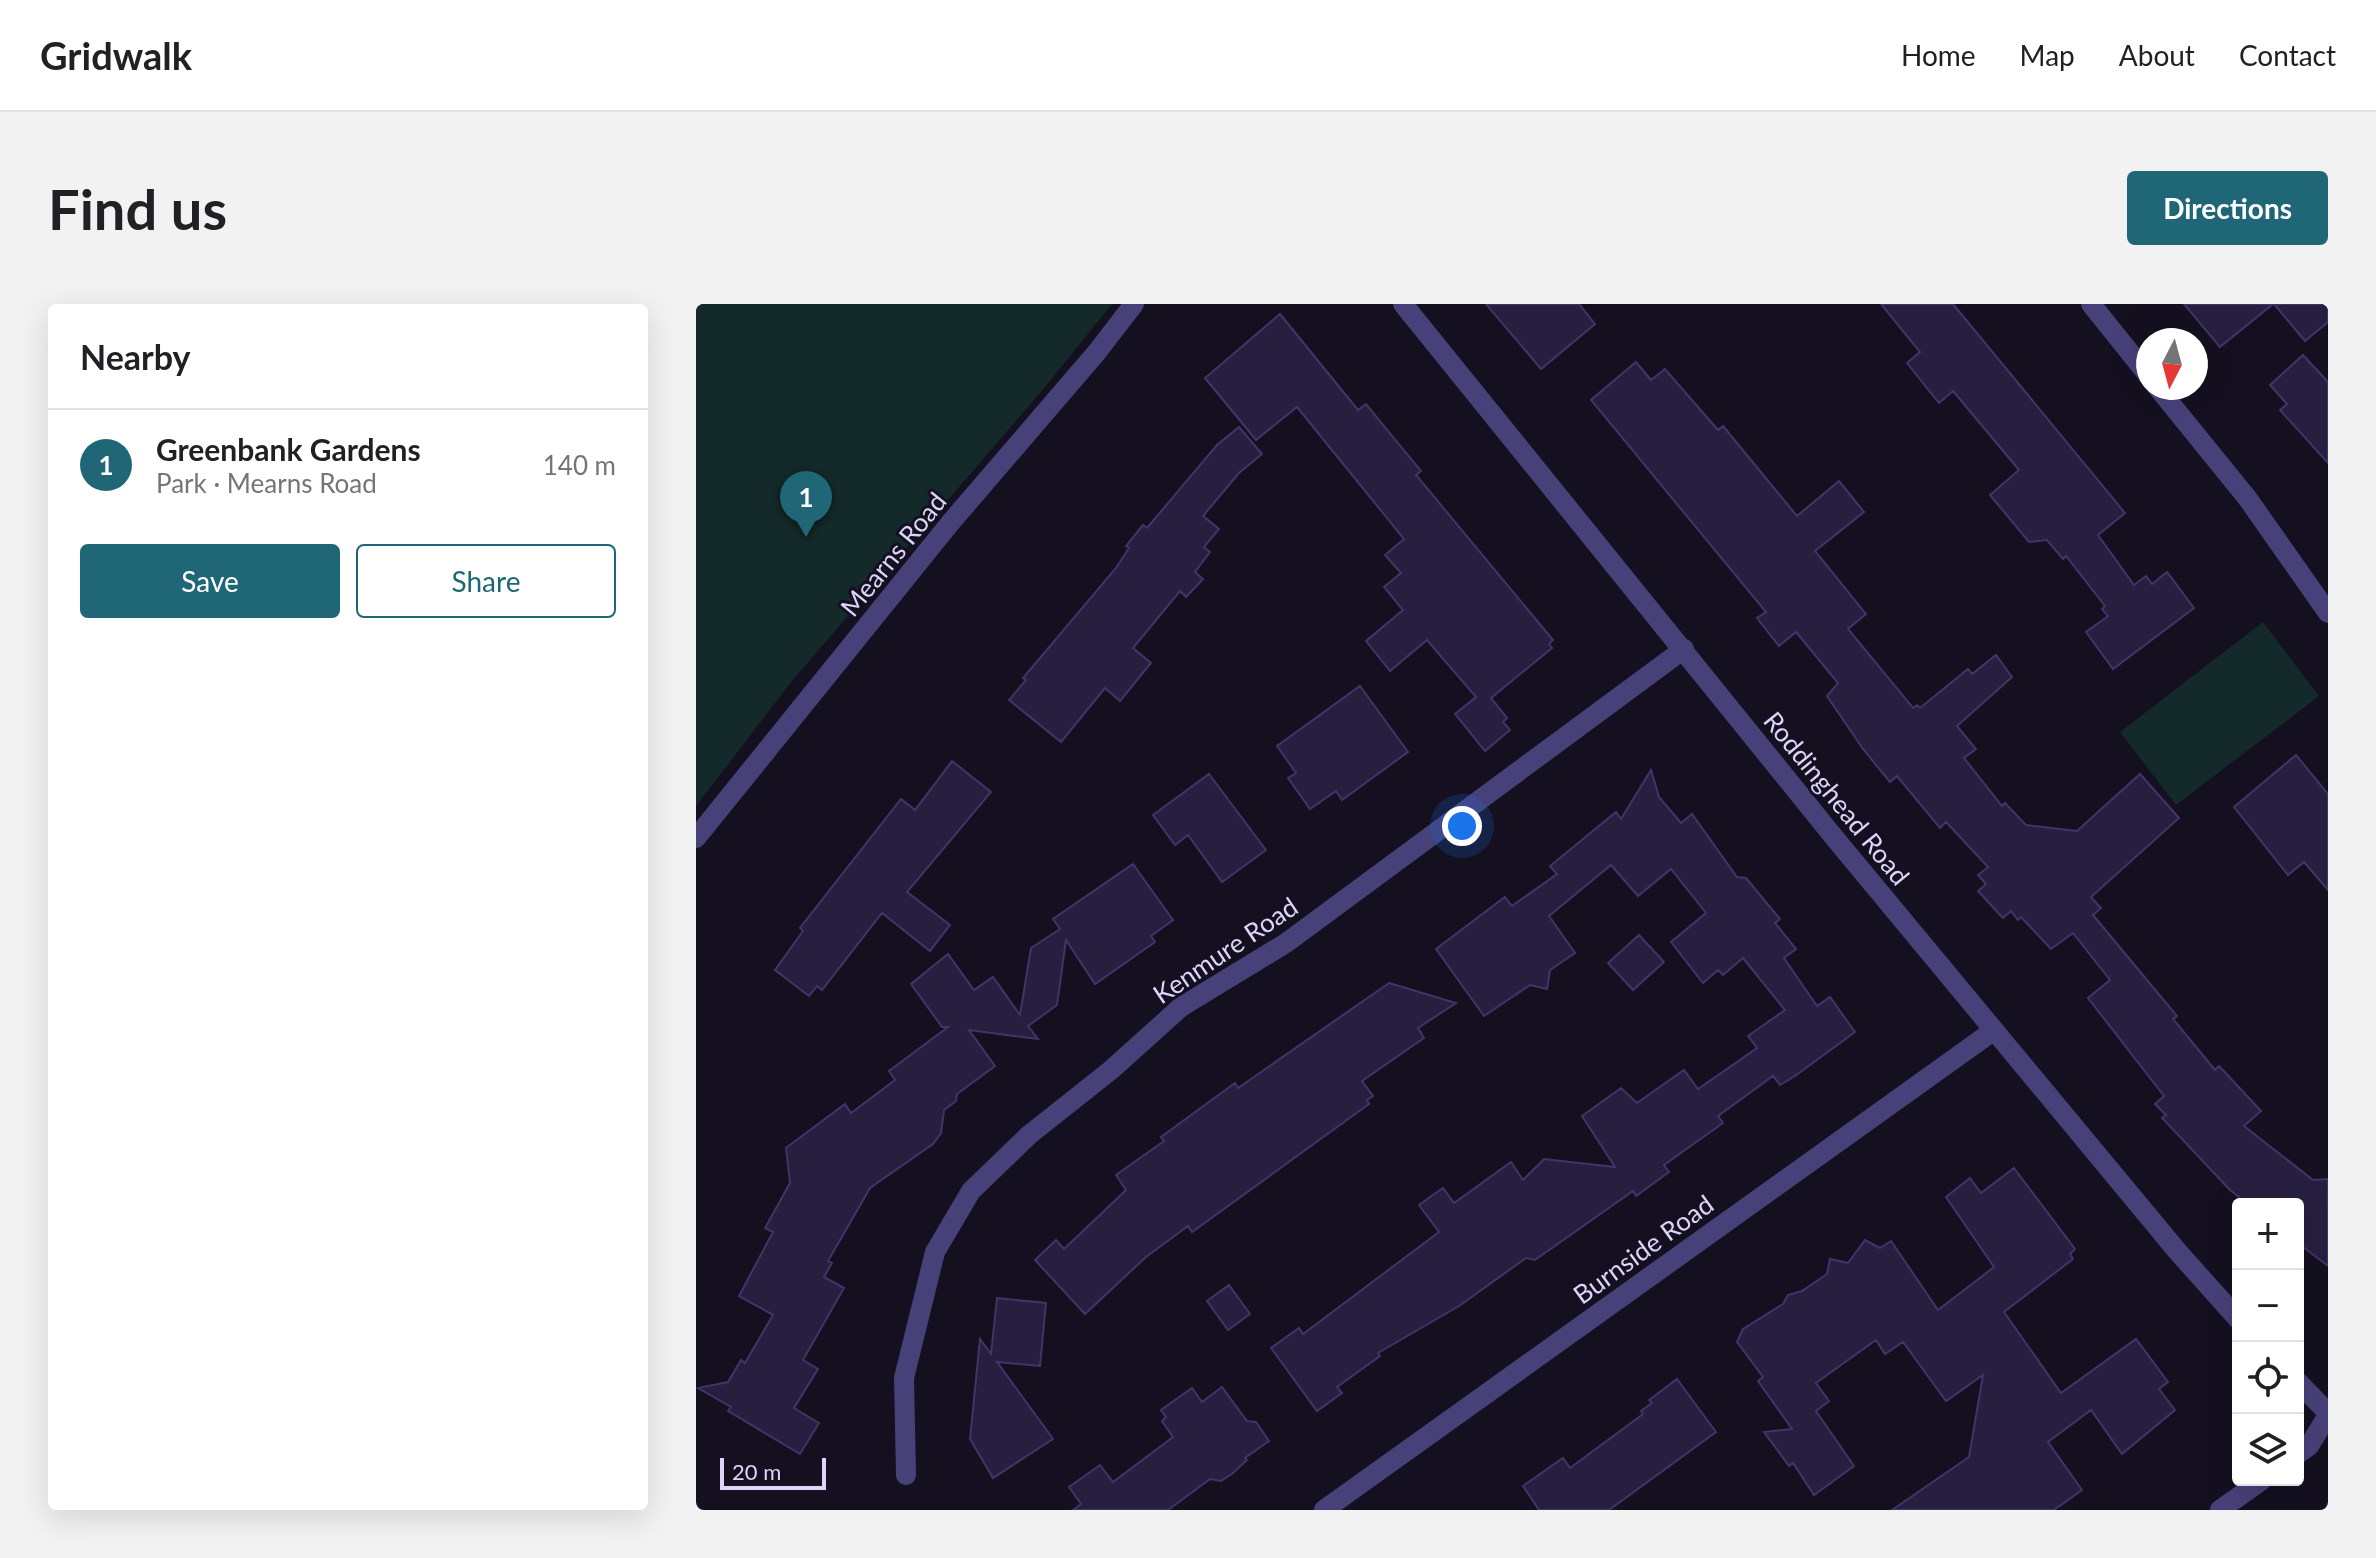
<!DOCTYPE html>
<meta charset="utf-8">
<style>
:root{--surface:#fff;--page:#f2f2f2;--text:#202124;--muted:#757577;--line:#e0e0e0;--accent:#1f6777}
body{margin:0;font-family:Lato,sans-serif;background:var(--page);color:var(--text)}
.controls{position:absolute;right:24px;bottom:24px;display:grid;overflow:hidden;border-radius:8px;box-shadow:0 8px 32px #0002}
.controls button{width:72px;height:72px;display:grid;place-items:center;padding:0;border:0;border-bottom:2px solid var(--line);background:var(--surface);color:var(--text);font:40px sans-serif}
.compass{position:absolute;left:1440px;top:24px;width:72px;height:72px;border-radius:50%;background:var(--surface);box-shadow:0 8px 32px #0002;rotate:186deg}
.scale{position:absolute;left:24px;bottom:20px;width:106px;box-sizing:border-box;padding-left:8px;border:4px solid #dcd5f9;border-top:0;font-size:22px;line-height:28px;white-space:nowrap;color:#dcd5f9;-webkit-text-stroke:6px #141020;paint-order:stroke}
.you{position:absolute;left:766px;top:522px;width:28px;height:28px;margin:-20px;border:6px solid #fff;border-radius:50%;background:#1a73e8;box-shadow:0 0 0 12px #1a73e833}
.badge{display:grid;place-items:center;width:52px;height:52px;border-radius:50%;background:var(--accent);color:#fff;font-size:26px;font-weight:700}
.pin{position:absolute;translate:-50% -66px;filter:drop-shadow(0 2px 4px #0008)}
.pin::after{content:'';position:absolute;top:42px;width:28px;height:24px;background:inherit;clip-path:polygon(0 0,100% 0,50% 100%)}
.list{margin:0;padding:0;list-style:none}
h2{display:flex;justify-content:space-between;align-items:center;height:104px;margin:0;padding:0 32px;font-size:34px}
h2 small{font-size:26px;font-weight:400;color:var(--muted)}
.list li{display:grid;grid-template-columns:52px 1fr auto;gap:24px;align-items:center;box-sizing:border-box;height:112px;padding:0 32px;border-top:2px solid var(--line)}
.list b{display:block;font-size:30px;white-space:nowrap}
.list p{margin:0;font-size:26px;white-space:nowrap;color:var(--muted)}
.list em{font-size:26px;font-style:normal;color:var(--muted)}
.actions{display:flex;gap:16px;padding:24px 32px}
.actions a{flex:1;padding:18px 0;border:2px solid var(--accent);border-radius:8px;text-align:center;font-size:28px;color:var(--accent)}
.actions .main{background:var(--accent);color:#fff}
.icon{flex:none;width:44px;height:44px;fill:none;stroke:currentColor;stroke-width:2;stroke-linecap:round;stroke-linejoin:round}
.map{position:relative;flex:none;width:1632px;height:1206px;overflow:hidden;border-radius:8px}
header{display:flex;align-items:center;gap:48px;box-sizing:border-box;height:112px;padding:0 40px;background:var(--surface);border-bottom:2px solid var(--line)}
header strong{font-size:38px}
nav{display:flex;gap:44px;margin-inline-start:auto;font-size:28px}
.intro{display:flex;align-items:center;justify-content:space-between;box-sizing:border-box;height:192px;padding:0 48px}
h1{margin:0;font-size:56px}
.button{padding:20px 36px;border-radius:8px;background:var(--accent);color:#fff;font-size:28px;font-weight:700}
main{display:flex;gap:48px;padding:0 48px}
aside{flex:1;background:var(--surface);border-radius:8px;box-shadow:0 8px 32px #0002}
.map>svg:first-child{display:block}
</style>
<header>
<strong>Gridwalk</strong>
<nav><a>Home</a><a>Map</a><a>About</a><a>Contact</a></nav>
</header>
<div class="intro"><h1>Find us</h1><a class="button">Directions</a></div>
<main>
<aside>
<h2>Nearby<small></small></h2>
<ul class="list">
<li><span class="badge">1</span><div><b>Greenbank Gardens</b><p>Park · Mearns Road</p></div><em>140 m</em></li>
</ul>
<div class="actions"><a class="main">Save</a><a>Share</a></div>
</aside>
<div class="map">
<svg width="1632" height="1206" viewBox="0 0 1632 1206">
<rect width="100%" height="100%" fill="#141020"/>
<path fill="#142929" d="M 0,0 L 416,0 L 344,89 L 96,377 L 0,502 Z
M 1567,318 L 1623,392 L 1480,501 L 1424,428 Z"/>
<path fill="#271f3f" stroke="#423468" stroke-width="2" d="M 790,0 L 883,0 L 899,20 L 845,65 Z
M 1185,0 L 1257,0 L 1429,209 L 1402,231 L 1438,281 L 1450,272 L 1456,280 L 1471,268 L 1498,304 L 1417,365 L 1390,328 L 1412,312 L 1406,305 L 1409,302 L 1370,252 L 1367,255 L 1351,236 L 1333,238 L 1294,191 L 1323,166 L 1257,87 L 1243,99 L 1211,59 L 1224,48 Z
M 1488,0 L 1577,0 L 1524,43 Z
M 1578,0 L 1632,0 L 1632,18 L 1609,37 Z
M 584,10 L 662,106 L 670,100 L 725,167 L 720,171 L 857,336 L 853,340 L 856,344 L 795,394 L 811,414 L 807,418 L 814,426 L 789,447 L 759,410 L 780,393 L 731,336 L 694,367 L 670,337 L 707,306 L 688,283 L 705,269 L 689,251 L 708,235 L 601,103 L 560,136 L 509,74 Z
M 1607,51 L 1632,78 L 1632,159 L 1584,106 L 1591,100 L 1574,81 Z
M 940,58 L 955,76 L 969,65 L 1022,126 L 1027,122 L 1101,212 L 1143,177 L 1168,208 L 1119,247 L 1170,310 L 1152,325 L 1217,404 L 1221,401 L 1224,404 L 1272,365 L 1276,370 L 1300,351 L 1316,373 L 1261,422 L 1280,445 L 1268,454 L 1306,502 L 1309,499 L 1330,521 L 1381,527 L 1444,470 L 1483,514 L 1395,593 L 1405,604 L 1397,611 L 1481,712 L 1477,715 L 1519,766 L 1523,762 L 1565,807 L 1548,822 L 1617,876 L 1632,875 L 1632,962 L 1602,939 L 1602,900 L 1552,900 L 1534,886 L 1466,814 L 1470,811 L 1459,800 L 1468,792 L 1392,694 L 1414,676 L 1377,629 L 1355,645 L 1325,613 L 1322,616 L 1315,607 L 1307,614 L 1282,587 L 1290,580 L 1282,571 L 1292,563 L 1250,518 L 1244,524 L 1201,472 L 1194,478 L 1167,445 L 1131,392 L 1142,379 L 1100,328 L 1083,342 L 1061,314 L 1070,308 L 895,96 Z
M 543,123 L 566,150 L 543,169 L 507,212 L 523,225 L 508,243 L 514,248 L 499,268 L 507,275 L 490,293 L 484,287 L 437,344 L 455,359 L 424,397 L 409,384 L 365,438 L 313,396 L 330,376 L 327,374 L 420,264 L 433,244 L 430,242 L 447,221 L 451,224 L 521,141 Z
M 664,382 L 712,448 L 646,496 L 640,487 L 614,505 L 592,474 L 600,469 L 581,442 Z
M 1600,451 L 1632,490 L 1632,586 L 1608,558 L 1592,571 L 1538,503 Z
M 256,457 L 295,488 L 211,588 L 254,621 L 234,647 L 186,609 L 126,686 L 121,682 L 113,692 L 79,666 L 107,627 L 104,624 L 205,495 L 219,506 Z
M 955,466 L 963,493 L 985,519 L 996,510 L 1041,573 L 1050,574 L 1084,615 L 1079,619 L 1100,645 L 1088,654 L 1121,702 L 1134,693 L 1159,728 L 1099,772 L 1084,781 L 1077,772 L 1022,812 L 1027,819 L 968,861 L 973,868 L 940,892 L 937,887 L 839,956 L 830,954 L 763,1002 L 682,1049 L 684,1052 L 641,1083 L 646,1089 L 621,1107 L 575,1044 L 603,1024 L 607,1030 L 743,928 L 723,901 L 747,884 L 758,899 L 815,858 L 827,876 L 848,855 L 919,863 L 886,812 L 925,784 L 941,799 L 988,766 L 1002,785 L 1061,744 L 1052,732 L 1089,706 L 1047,654 L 1027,671 L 1022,666 L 1007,679 L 975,638 L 1010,609 L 975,565 L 942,592 L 915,561 L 853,612 L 879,649 L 854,666 L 851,685 L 834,681 L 788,712 L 740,645 L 809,593 L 816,602 L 861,570 L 854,562 L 920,508 L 925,515 Z
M 513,470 L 570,546 L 526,578 L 492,531 L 479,541 L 457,511 Z
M 437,560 L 477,616 L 455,632 L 459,638 L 399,680 L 370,636 L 361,701 L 332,722 L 342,735 L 273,726 L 299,762 L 261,790 L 260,797 L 248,806 L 245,829 L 237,840 L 174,884 L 132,957 L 136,959 L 128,973 L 148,984 L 107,1056 L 122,1065 L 98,1104 L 123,1119 L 104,1150 L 32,1107 L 35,1103 L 2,1084 L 32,1078 L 45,1056 L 49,1059 L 77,1011 L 43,992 L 77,928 L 69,924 L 94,879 L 90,844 L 149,800 L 155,809 L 199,776 L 193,767 L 252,723 L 246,723 L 215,680 L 252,650 L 278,686 L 297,673 L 324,711 L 335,644 L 364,625 L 357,615 Z
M 943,631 L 968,658 L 937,686 L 912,659 Z
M 693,679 L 760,699 L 722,724 L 728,734 L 666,777 L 677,792 L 671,796 L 673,800 L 496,928 L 492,922 L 450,953 L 389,1010 L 339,956 L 360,936 L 368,945 L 430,886 L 420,871 L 468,837 L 465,833 L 539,779 L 542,784 Z
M 1318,864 L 1379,945 L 1374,950 L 1377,955 L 1308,1008 L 1365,1089 L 1440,1035 L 1472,1078 L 1463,1085 L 1479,1106 L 1426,1150 L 1395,1106 L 1352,1138 L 1386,1186 L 1358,1206 L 1196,1206 L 1273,1153 L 1287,1071 L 1250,1097 L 1207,1038 L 1189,1050 L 1180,1036 L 1120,1079 L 1133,1097 L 1120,1107 L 1158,1162 L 1118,1191 L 1097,1159 L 1093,1162 L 1068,1128 L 1096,1125 L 1062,1077 L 1067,1073 L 1041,1038 L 1047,1025 L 1087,1000 L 1092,991 L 1106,987 L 1131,970 L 1134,955 L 1152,959 L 1169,936 L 1184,944 L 1195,937 L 1242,1006 L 1298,963 L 1250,893 L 1274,874 L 1285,889 Z
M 533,981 L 554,1010 L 532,1026 L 511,997 Z
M 301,994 L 350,999 L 344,1062 L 301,1058 L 357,1135 L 297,1174 L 274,1135 L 284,1035 L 295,1050 Z
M 981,1075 L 1020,1128 L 913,1206 L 843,1206 L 827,1182 L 867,1154 L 874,1164 L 947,1110 L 945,1107 L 956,1099 L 953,1096 Z
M 526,1083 L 551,1117 L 560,1118 L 573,1137 L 549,1154 L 551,1156 L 536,1170 L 525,1177 L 514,1175 L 472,1206 L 377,1206 L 385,1200 L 373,1183 L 404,1161 L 417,1178 L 477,1133 L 466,1117 L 470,1113 L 465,1106 L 496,1084 L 506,1098 Z"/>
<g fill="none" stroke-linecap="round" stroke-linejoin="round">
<path stroke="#474179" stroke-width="20" d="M 1395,0 L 1452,71
M 1462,84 L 1552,195 L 1632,309
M 1602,1150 L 1613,1142 L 1632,1111
M 210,1171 L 208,1074 L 239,948 L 275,887 L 333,831 L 415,766 L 485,703 L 590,639 L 988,345
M 628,1206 L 1297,727
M 1524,1206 L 1566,1176"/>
<path stroke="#474179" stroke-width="20" d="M 707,0 L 1137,532 L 1482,948 L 1542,1015
M 0,534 L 255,218 L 401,48 L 438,0
M 1602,1078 L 1632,1109"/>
</g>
<g text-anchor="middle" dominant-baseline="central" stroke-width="6" stroke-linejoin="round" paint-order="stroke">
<g font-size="26" fill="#dcd5f9" stroke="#141020">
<text transform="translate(197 250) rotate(-51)">Mearns Road</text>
<text transform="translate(1141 494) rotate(51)">Roddinghead Road</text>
<text transform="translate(529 646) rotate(-34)">Kenmure Road</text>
<text transform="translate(947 945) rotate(-36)">Burnside Road</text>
</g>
</g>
</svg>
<div class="controls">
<button>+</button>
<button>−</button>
<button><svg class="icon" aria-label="locate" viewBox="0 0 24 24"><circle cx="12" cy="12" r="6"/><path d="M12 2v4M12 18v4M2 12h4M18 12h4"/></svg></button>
<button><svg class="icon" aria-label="layers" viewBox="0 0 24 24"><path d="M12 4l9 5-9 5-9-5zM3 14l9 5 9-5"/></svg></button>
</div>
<svg class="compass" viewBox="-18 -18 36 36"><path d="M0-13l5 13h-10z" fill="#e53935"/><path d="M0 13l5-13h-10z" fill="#757577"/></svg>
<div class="scale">20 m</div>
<div class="you"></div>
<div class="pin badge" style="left:110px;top:233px">1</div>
</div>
</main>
